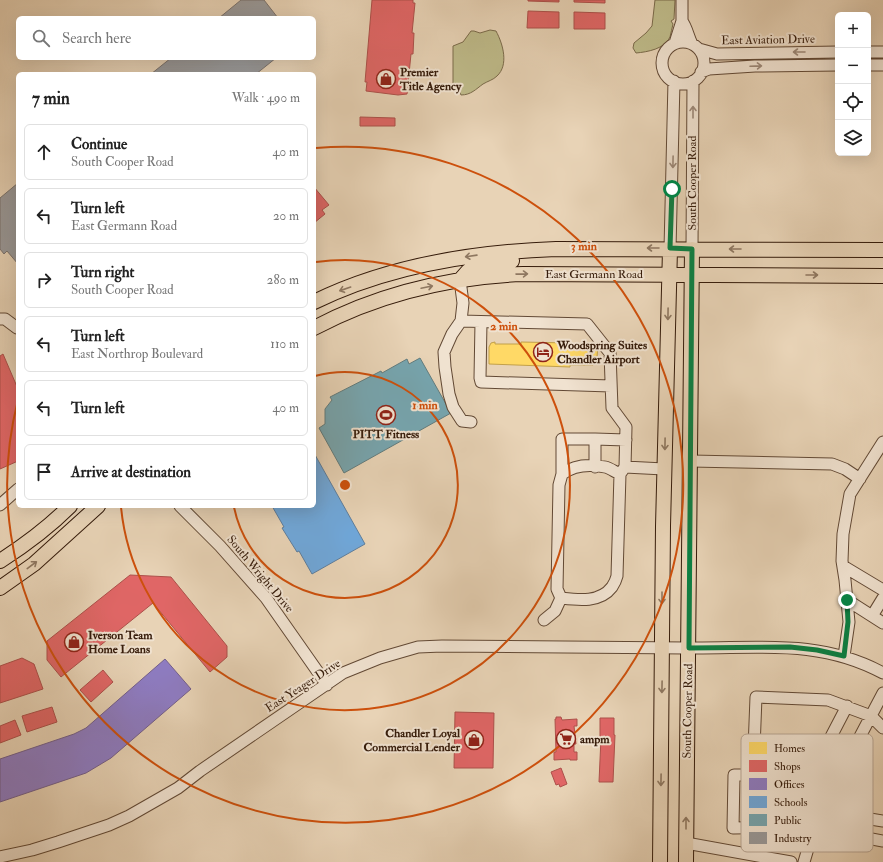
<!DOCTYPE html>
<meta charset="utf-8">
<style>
:root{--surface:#fff;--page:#f2f2f2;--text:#222;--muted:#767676;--line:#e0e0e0}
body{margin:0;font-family:"IM FELL Double Pica",serif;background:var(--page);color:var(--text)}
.controls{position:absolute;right:12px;top:12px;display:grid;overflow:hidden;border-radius:6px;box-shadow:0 4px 16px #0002}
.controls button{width:36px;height:36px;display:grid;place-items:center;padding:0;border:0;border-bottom:1px solid var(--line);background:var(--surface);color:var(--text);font:20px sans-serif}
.stop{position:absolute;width:12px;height:12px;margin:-9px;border:3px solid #0b8043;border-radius:50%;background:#fff}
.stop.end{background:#0b8043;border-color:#fff;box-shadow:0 1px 4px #0008}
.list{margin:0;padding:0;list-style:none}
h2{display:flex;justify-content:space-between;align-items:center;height:52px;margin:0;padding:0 16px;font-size:17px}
h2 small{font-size:13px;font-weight:400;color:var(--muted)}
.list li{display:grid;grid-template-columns:26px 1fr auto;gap:12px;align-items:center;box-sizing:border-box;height:56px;margin:0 8px 8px;padding:0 8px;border:1px solid var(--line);border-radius:6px}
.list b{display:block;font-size:15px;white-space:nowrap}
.list p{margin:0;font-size:13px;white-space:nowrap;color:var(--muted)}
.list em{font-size:13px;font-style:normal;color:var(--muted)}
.icon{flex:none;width:22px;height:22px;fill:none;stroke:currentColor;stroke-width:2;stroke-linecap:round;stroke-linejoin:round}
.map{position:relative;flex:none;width:883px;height:862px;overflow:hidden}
.search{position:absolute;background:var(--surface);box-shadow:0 4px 16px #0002;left:16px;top:16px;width:300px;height:44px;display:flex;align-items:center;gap:10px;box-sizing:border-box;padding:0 14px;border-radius:6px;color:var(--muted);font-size:15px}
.panel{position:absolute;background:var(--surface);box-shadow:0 4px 16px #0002;left:16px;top:72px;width:300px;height:436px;border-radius:6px}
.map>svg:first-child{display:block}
</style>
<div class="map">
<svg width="883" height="862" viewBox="0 0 883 862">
<rect width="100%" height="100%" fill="#e8d3b6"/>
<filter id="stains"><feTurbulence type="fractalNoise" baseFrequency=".005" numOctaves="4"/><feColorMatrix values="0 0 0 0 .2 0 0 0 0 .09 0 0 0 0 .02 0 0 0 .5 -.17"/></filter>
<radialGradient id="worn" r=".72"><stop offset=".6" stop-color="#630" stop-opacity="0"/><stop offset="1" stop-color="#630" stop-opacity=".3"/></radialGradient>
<path fill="#beba89" stroke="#7a6a4a" d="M 655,0 L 675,0 L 674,19 L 671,21 L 673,24 C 672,28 671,33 670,37 C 665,49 647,52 636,53 L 633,48 L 634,43 L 646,33 L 652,26 Z
M 490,30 L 496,31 C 503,44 509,65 497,76 C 493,80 488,81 483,84 C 476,89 471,95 461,95 L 458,88 L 453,88 L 453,46 L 463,42 L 471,31 L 474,31 L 480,33 Z"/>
<path fill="#ffd966" stroke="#c2a04a" d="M 495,342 L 495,344 L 521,344 L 521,342 L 570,343 L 570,345 L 593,346 L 598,345 L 597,357 L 593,357 L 593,365 L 570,365 L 570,367 L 489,364 L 489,347 L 491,343 Z"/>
<path fill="#e06666" stroke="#ad504a" d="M 372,0 L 413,0 L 413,3 L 415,3 L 412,33 L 414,33 L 413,54 L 411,54 L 407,94 L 398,95 L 366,91 L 367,82 L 365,82 Z
M 528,0 L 559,0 L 559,2 L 528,1 Z
M 574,0 L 605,0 L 605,3 L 574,2 Z
M 528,11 L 559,12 L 559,28 L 527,28 Z
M 574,12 L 605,13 L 605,29 L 574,29 Z
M 360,117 L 395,118 L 395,126 L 360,126 Z
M 314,187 L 329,205 L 322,210 L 325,214 L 314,223 Z
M 3,354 L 18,389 L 18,461 L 0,469 L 0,356 Z
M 130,575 L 171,577 L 227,646 L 227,657 L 210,672 L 153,603 L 61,677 L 47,660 L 47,641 Z
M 22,658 L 34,664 L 43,689 L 0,703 L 0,666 Z
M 103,670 L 113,682 L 91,702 L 80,690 Z
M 52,707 L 57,722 L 27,732 L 22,716 Z
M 455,712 L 494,713 L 493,768 L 454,768 Z
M 556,717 L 561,717 L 562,720 L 577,719 L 577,726 L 574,726 L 576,744 L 574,744 L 574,752 L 577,752 L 577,760 L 570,760 L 570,759 L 554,760 L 554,752 L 556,752 L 555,719 L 556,719 Z
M 600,718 L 614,718 L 614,735 L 615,735 L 613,782 L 599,782 L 601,738 L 600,738 Z
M 15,720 L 21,735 L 0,743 L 0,726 Z
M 561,768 L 567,784 L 560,787 L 559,784 L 556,785 L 551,772 Z"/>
<path fill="#8e7cc3" stroke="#735f8c" d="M 165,659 L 191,689 L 111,758 L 86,773 L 0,802 L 0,759 L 74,734 L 86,728 Z"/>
<path fill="#6fa8dc" stroke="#5e7e9d" d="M 314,453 L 365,544 L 312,574 L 299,551 L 297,552 L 282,528 L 284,527 L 272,506 L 314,506 Z"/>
<path fill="#76a5af" stroke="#627c7e" d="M 420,358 L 451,413 L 344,473 L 319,428 L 325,424 L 325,409 L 332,400 L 330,397 L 381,371 L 382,373 L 407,359 L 409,364 Z"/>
<path fill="#999" stroke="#7b736e" d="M 241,0 L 264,0 L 278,18 L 219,18 Z
M 171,58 L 276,58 L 256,74 L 151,74 Z
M 18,183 L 18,264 L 7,251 L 4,254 L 0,249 L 0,198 Z"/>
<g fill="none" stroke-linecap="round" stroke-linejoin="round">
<g stroke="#624935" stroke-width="13">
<path id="minor" d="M 682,21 C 687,28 688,36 692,44
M662 63a21 21 0 1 1 42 0a21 21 0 1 1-42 0Z
M 675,43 L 682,21 L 682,0
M 699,49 L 717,54 L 838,52
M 868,52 L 883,52
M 868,65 L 883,65
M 701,72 L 709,69 L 755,66 L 838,65
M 670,249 L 674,81
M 692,249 L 693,81
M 460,280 L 463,303 L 461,321 L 452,334 L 444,352 L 445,367 L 449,394 L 453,407 L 462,421 L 471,422
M 0,319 L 5,319 L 17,328
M 461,321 L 587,324 L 610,353 L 612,408 L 626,427 L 625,467 L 664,469
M 481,322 L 480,378 L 481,382 L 611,386
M 691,461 L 832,464 L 845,469 L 860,479
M 595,467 L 595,439 L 626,440
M 562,474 L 562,439 L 595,439
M 0,505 L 18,489
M 180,506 L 220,546 L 266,598 L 327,685
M 843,566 L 883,590
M 561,598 L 557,589 L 559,485 L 562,474 C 574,465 590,464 605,467 C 610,468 615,472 620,474
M 847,600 L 883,623
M 872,616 L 883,598
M 544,620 L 555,611 L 561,598 C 578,600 600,603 612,587 C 614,584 616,580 617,576 L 620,474 L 625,467
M 844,656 L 849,622 L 845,580 L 842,561 L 843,534 L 850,494 L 883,442
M 847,706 L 784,827 L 733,828 L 734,775 L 753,775 L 756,697 L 828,700 L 871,716 L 883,728
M 846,815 L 883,821
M 784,827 L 814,828 L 883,841
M 686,843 L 791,862
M 0,857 L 32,850 L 58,842 L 109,825 L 129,816 L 178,788 L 200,771 L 343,673 L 380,658 L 418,647 L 442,646 C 524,647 605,647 687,648 C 757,649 818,638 883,673
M 804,862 L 817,818 L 883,693"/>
</g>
<g stroke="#351b0a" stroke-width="16">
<path id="major" d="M 460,280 L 468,271 L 478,266 L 512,261
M 314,302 C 387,266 475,252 556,249 L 883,250
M 314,328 C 378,294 451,277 523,274 L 883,276
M 0,561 C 25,545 49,527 70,506
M 0,588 L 34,564 L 98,506
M 660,862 L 663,526 L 670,249
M 686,862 L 692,249"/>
</g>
<use href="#minor" stroke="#f0e2d0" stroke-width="11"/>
<use href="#major" stroke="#e8d3b6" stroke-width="14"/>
</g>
<defs><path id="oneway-shaft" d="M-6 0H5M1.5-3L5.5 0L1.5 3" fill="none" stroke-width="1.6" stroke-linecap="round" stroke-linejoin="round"/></defs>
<g stroke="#9c8877">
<use href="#oneway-shaft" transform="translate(799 52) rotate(180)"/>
<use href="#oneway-shaft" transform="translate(756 66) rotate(-2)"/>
<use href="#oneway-shaft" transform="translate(693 112) rotate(-90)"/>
<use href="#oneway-shaft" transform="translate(673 162) rotate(91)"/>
</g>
<g stroke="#8e7760">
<use href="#oneway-shaft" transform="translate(653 248) rotate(180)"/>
<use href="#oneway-shaft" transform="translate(735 249) rotate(-180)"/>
<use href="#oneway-shaft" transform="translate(471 256) rotate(172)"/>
<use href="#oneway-shaft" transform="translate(522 274) rotate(-1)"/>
<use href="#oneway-shaft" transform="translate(812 275)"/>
<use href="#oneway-shaft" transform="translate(427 287) rotate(-12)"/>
<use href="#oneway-shaft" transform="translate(345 289) rotate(161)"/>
<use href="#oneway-shaft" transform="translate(668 314) rotate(91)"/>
<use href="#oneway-shaft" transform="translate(665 444) rotate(91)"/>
<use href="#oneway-shaft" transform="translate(32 565) rotate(-37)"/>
<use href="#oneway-shaft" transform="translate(662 598) rotate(90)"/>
<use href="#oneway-shaft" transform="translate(662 687) rotate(91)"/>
<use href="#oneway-shaft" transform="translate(661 780) rotate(91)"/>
<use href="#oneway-shaft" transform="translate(686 823) rotate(-90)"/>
</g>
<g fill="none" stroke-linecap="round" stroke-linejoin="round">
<path stroke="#0b8043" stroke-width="5" d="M 672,189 L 670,248 L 692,249 L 689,648 L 790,647 L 817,650 L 844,656 L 848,622 L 847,600"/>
</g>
<g fill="none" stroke="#cd500c" stroke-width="2">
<path d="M315 376A113 113 0 1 1 234 507"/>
<path d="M316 262A225 225 0 1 1 121 507"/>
<path d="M316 148A338 338 0 1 1 18 400"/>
</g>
<defs>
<g id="shop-ring" transform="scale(1)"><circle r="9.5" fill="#f0e2d0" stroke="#8f2418" stroke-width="1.5"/><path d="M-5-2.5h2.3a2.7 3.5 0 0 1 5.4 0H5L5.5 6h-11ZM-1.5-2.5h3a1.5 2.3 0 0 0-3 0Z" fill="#8f2418"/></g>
<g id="hotel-ring" transform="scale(1)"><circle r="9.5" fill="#f0e2d0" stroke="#8f2418" stroke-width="1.5"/><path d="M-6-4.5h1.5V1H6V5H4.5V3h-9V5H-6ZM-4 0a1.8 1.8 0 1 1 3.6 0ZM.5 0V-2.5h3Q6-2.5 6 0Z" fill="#8f2418"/></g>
<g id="stadium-ring" transform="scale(1)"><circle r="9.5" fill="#f0e2d0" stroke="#8f2418" stroke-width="1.5"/><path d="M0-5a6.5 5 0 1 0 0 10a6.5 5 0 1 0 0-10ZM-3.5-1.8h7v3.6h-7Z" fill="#8f2418"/></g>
<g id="supermarket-ring" transform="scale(1)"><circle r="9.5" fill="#f0e2d0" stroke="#8f2418" stroke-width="1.5"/><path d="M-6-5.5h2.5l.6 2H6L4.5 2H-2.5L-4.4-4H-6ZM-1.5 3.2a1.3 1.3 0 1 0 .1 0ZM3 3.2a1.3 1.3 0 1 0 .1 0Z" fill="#8f2418"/></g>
</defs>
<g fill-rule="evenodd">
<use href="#shop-ring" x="386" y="79"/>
<use href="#hotel-ring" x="543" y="352"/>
<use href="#stadium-ring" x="386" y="415"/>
<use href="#shop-ring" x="74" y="642"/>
<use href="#supermarket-ring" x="566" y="739"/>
<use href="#shop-ring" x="474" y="740"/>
</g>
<g text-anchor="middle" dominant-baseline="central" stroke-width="4" stroke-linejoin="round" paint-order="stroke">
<g font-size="12" fill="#351b0a" stroke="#f0e2d0">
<text transform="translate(768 40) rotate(-1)">East Aviation Drive</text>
<text transform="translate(692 183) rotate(-90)">South Cooper Road</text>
<text x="594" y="274">East Germann Road</text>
<text transform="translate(260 574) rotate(50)">South Wright Drive</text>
<text transform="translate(303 686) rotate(-33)">East Yeager Drive</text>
<text transform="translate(688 711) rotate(-89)">South Cooper Road</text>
</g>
<g font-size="12" font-weight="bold" fill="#351b0a" stroke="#f0e2d0" text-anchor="start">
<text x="400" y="72">Premier<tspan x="400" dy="14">Title Agency</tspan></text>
<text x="557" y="345">Woodspring Suites<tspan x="557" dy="14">Chandler Airport</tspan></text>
<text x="386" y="434" text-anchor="middle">PITT Fitness</text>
<text x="88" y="635">Iverson Team<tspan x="88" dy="14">Home Loans</tspan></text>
<text x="460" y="733" text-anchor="end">Chandler Loyal<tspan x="460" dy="14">Commercial Lender</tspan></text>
<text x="580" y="739">ampm</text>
</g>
</g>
<rect x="741" y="734" width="132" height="118" rx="6" fill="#f0e2d0" stroke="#b8a695" stroke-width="1"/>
<rect x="749" y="742" width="18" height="12" fill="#ffd966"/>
<rect x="749" y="760" width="18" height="12" fill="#e06666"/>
<rect x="749" y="778" width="18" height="12" fill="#8e7cc3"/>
<rect x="749" y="796" width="18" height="12" fill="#6fa8dc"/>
<rect x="749" y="814" width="18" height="12" fill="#76a5af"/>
<rect x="749" y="832" width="18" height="12" fill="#999"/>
<g font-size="11" fill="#351b0a">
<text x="774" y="752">Homes</text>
<text x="774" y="770">Shops</text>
<text x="774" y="788">Offices</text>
<text x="774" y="806">Schools</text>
<text x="774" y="824">Public</text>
<text x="774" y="842">Industry</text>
</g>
<circle cx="345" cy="485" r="6" fill="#cd500c" stroke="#f0e2d0" stroke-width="2"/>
<g font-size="12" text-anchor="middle" font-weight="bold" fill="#cd500c" stroke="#f0e2d0" stroke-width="4" stroke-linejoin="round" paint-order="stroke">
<text x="584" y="250">3 min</text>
<text x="504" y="330">2 min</text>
<text x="425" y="409">1 min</text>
</g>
<rect width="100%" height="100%" filter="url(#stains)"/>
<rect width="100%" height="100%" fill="url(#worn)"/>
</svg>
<div class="controls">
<button>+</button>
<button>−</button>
<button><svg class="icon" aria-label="locate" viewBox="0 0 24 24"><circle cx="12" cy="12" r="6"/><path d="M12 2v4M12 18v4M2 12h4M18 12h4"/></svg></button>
<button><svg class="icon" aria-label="layers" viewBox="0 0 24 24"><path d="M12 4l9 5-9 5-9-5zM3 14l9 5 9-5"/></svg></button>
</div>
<div class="stop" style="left:672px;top:189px"></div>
<div class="stop end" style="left:847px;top:600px"></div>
<div class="search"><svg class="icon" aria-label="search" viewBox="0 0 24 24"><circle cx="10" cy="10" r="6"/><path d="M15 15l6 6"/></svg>Search here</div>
<section class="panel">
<h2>7 min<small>Walk · 490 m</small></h2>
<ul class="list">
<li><svg class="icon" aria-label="ahead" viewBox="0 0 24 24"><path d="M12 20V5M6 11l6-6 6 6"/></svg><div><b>Continue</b><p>South Cooper Road</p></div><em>40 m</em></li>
<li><svg class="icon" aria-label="left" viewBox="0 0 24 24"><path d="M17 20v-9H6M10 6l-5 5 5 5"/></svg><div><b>Turn left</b><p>East Germann Road</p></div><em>20 m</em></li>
<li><svg class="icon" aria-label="right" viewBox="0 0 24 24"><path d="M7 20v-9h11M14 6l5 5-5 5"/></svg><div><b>Turn right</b><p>South Cooper Road</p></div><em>280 m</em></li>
<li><svg class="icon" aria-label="left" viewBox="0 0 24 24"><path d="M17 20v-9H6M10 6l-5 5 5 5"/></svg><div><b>Turn left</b><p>East Northrop Boulevard</p></div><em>110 m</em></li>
<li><svg class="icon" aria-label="left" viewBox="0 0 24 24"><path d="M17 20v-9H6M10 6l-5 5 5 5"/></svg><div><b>Turn left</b></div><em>40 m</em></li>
<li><svg class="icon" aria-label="arrive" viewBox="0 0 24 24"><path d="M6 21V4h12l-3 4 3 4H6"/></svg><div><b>Arrive at destination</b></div></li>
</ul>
</section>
</div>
